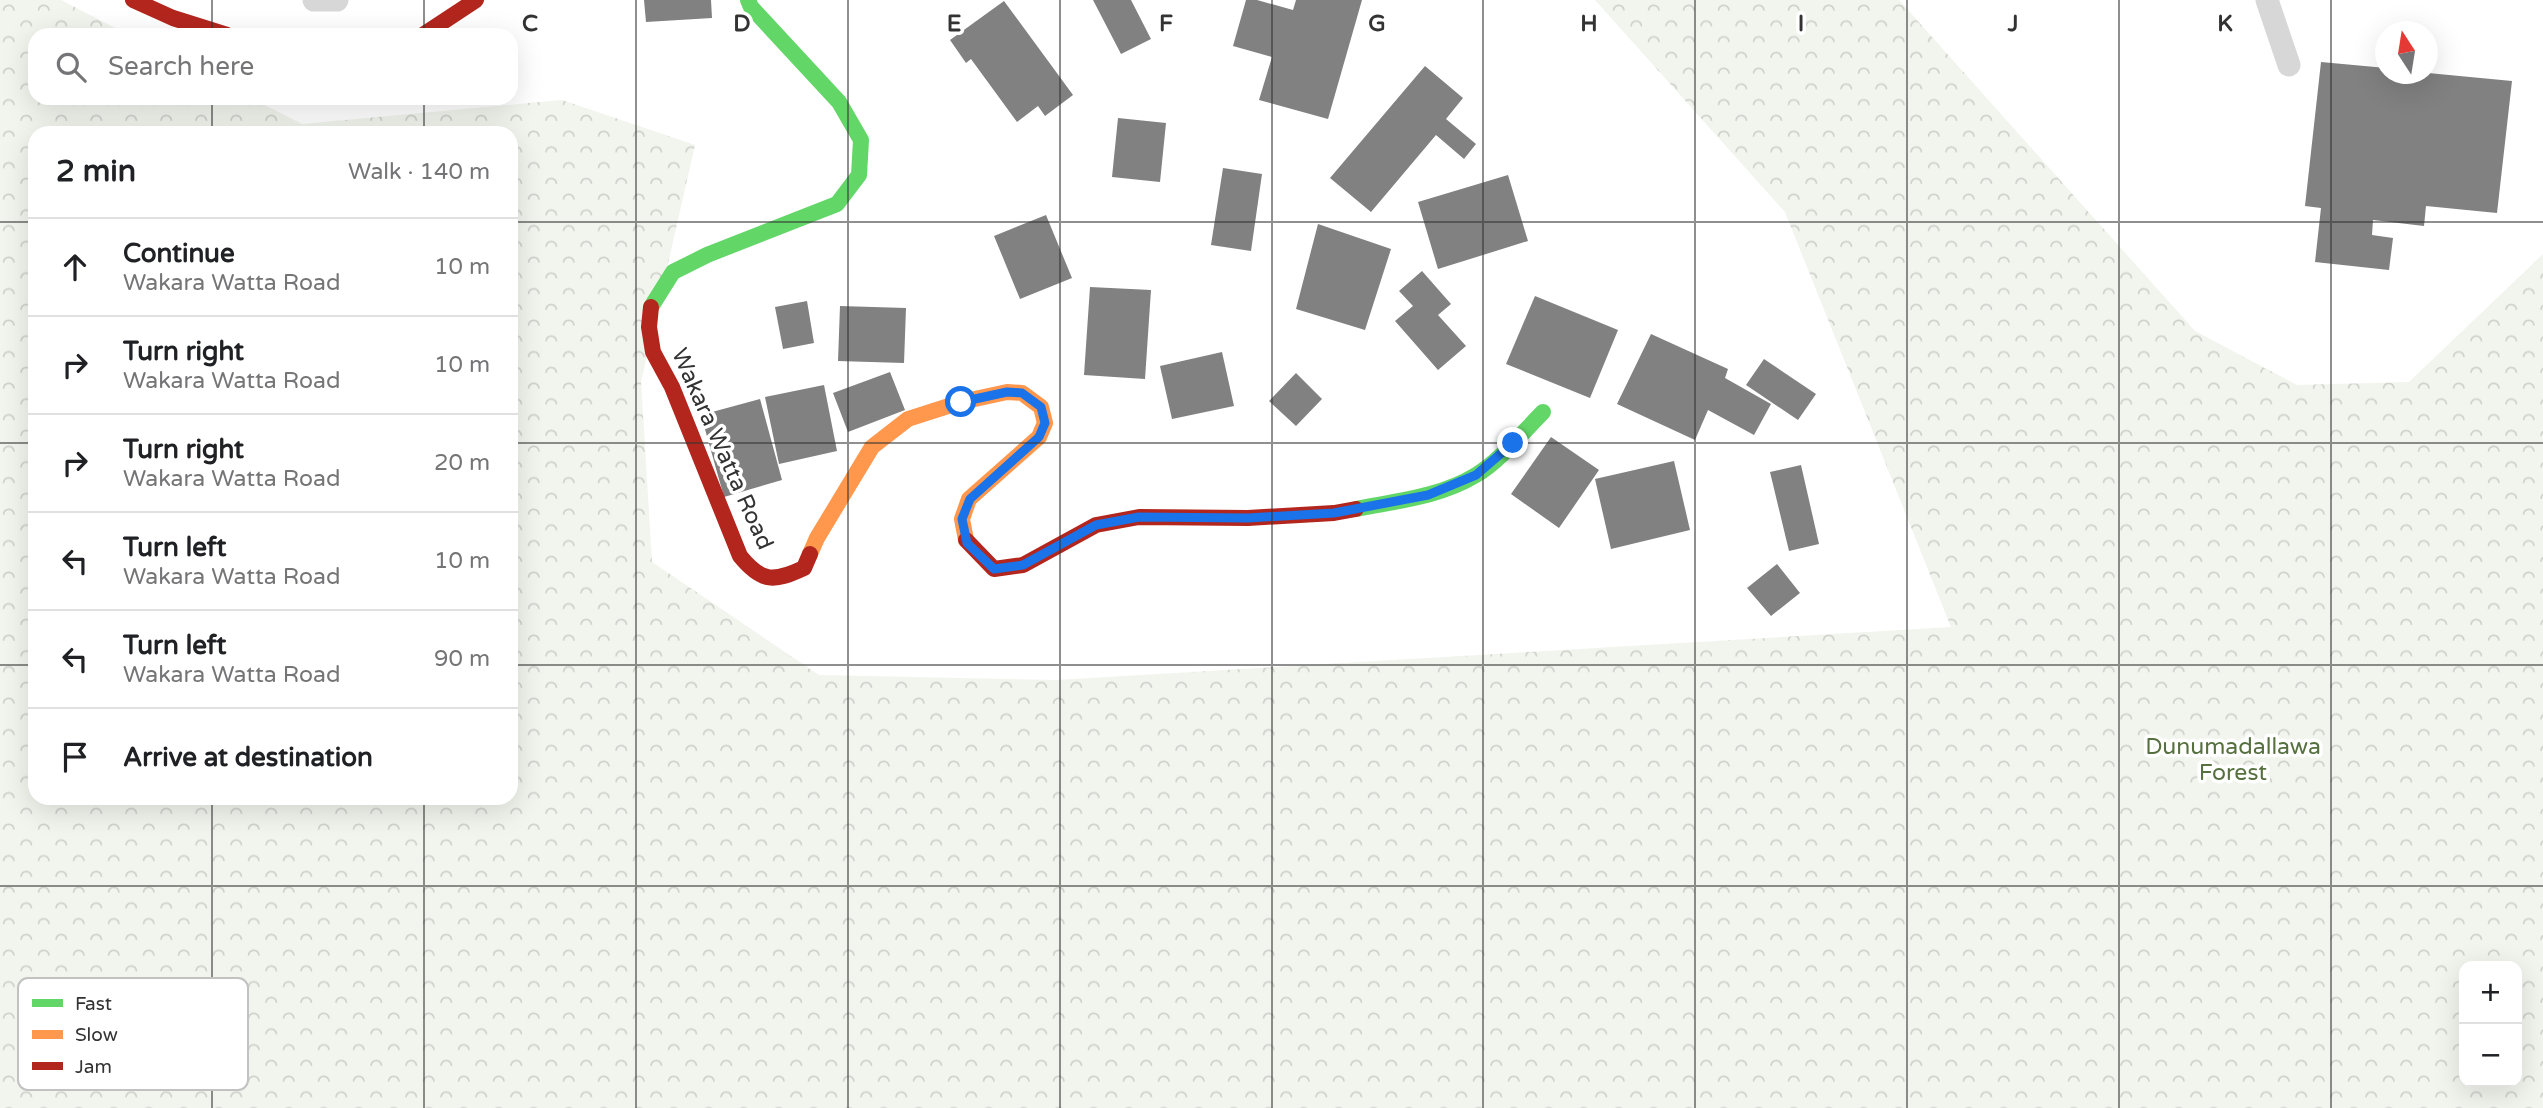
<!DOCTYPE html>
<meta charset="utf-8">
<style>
:root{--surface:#fff;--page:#f6f6f6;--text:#202124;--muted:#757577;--line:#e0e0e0}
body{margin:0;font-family:"Varela Round",sans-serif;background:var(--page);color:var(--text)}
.controls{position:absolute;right:21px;bottom:21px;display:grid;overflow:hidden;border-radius:14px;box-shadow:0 7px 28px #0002}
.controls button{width:63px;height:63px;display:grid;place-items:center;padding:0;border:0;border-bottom:2px solid var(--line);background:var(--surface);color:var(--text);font:35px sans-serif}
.compass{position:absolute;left:2375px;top:21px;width:63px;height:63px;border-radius:50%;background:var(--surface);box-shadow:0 7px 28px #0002;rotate:348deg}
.stop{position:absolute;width:21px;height:21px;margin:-16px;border:5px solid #1a73e8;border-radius:50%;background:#fff}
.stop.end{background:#1a73e8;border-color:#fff;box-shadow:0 2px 7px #0008}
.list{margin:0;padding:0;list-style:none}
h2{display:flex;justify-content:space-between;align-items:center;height:91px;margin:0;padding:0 28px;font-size:30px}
h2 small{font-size:23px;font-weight:400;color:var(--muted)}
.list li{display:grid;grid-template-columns:46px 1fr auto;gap:21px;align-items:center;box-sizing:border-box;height:98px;padding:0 28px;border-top:2px solid var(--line)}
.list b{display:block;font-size:26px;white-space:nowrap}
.list p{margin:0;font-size:23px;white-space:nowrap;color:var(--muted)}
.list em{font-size:23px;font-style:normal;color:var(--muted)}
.icon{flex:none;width:38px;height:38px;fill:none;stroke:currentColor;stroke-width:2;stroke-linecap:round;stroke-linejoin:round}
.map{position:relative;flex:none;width:2543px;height:1108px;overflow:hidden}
.search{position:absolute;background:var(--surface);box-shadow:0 7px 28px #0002;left:28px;top:28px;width:490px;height:77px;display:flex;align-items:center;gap:18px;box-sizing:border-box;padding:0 24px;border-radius:21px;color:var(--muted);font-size:26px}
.panel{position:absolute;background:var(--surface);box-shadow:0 7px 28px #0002;left:28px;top:126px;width:490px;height:679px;border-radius:21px}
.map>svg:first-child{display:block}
</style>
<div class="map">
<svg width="2543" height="1108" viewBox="0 0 2543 1108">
<defs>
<pattern id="forest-crowns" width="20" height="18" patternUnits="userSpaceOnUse" patternTransform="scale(1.75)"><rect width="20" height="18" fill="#f1f5ed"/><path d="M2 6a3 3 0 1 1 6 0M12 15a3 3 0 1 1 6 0" fill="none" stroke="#cfd2cc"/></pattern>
</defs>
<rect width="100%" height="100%" fill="#fff"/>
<path fill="url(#forest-crowns)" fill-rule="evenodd" d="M 0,0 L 61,0 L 129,35 L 35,35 L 35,98 L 251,98 L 302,124 L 562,100 L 695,145 L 641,382 L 652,562 L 819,675 L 1057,680 L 1951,627 L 1785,212 L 1595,0 L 1899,0 L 2195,331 L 2297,385 L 2409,382 L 2543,254 L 2543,1108 L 0,1108 ZM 35,133 L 511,133 L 511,798 L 35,798 ZM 2464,966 L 2517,966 L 2517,1082 L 2464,1082 Z"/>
<path fill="#818181" d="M 644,0 L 711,0 L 712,18 L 646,22 Z
M 1093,0 L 1131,0 L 1151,39 L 1121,54 Z
M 1246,0 L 1257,0 L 1293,10 L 1296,0 L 1362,0 L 1328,119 L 1259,100 L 1272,57 L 1233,46 Z
M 1004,1 L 1073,95 L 1045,116 L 1038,106 L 1017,122 L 971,59 L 966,63 L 950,40 Z
M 2321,62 L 2386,68 L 2386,74 L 2428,73 L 2512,81 L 2497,213 L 2426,206 L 2424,226 L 2373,220 L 2372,235 L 2393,238 L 2389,270 L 2315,262 L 2321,208 L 2305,206 Z
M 1425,66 L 1463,98 L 1446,119 L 1476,144 L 1464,159 L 1436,135 L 1371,212 L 1330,178 Z
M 1118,118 L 1166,123 L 1160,182 L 1112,177 Z
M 1223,168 L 1262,174 L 1251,251 L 1211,245 Z
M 1508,175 L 1528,241 L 1438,269 L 1418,202 Z
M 1046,215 L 1072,278 L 1020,299 L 994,236 Z
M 1318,224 L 1391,249 L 1365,330 L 1296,309 Z
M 1422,271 L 1451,304 L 1438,315 L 1466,346 L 1438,370 L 1395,321 L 1413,306 L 1399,291 Z
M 1090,287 L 1151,290 L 1145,379 L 1084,375 Z
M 1535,296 L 1618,330 L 1590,398 L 1506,364 Z
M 807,301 L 814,343 L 783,349 L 775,307 Z
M 840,306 L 906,308 L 904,363 L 838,361 Z
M 1651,334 L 1728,369 L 1725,378 L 1771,404 L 1754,435 L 1708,410 L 1695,440 L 1617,404 Z
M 1222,352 L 1234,406 L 1172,419 L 1160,366 Z
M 1764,359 L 1816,394 L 1798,420 L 1746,385 Z
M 890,372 L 905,410 L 848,432 L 833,393 Z
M 1296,373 L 1322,399 L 1296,426 L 1269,401 Z
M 824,385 L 837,451 L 779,464 L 765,397 Z
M 760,399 L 782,480 L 724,497 L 701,415 Z
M 1551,437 L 1599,470 L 1559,528 L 1511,494 Z
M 1674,461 L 1690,530 L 1611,549 L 1595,479 Z
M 1801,465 L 1819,544 L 1789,551 L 1770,472 Z
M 1777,564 L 1800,593 L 1771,616 L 1747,588 Z"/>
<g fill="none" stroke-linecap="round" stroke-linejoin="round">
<path stroke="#d7d7d7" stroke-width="23" d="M 314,0 L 337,0
M 2267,0 L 2289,65"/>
<path stroke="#63d668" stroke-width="16" d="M 651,307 L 673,272 L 707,255 L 837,204 L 859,175 L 861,140 L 839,102 L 751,7 L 748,0
M 1356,509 C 1396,501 1440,497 1476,475 C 1500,461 1523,432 1543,412"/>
<path stroke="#ff974d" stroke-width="16" d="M 810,554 L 817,538 L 872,447 L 908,419 L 961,402 L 1007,392 L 1022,393 L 1041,407 L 1045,423 L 1039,437 L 969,499 L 962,519 L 966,540"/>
<path stroke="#b3261e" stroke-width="16" d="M 133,0 L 173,18 L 227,35
M 423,35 L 476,0
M 651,307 L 649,327 L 653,352 L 672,387 L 740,556 C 762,583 774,582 804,568 L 810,554
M 966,540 L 994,569 L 1023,565 L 1096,525 L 1139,517 L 1248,518 L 1334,513 L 1356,509"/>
</g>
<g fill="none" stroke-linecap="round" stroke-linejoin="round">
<path stroke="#1a73e8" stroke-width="9" d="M 961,402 L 1007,392 L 1022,393 L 1041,407 L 1045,423 L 1039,437 L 970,499 L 962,519 L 967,543 L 994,569 L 1023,565 L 1096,525 L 1139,517 L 1248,518 L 1334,513 L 1428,495 L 1476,475 L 1513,443"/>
</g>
<path fill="none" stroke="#333" stroke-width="2" stroke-opacity="0.55" d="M 212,0 L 212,35M 424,0 L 424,35M 636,0 L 636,1108M 848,0 L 848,1108M 1060,0 L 1060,1108M 1272,0 L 1272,1108M 1483,0 L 1483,1108M 1695,0 L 1695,1108M 1907,0 L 1907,1108M 2119,0 L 2119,1108M 2331,0 L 2331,1108M 212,98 L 212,133M 424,98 L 424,133M 0,222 L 35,222M 511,222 L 2543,222M 0,443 L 35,443M 511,443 L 2543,443M 0,665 L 35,665M 511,665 L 2543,665M 212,798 L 212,1108M 424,798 L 424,1108M 0,886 L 2543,886"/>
<g text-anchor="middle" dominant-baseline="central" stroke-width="7" stroke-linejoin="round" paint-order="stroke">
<g font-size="23" fill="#333" stroke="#fff">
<text transform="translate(722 449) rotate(66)">Wakara Watta Road</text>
</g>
<g font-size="23" fill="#56703f" stroke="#fff">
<text x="2233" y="747">Dunumadallawa<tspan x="2233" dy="26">Forest</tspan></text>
</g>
</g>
<rect x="18" y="978" width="230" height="112" rx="10" fill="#fff" stroke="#c2c2c2" stroke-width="2"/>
<rect x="32" y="999" width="31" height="8" fill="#63d668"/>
<rect x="32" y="1030" width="31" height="9" fill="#ff974d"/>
<rect x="32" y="1062" width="31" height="8" fill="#b3261e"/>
<g font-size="19" fill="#333">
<text x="75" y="1010">Fast</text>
<text x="75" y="1041">Slow</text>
<text x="75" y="1073">Jam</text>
</g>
<g font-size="23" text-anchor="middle" font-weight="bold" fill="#333" stroke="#fff" stroke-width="7" stroke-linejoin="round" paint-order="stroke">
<text x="530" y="31">C</text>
<text x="742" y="31">D</text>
<text x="954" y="31">E</text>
<text x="1166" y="31">F</text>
<text x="1377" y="31">G</text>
<text x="1589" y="31">H</text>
<text x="1801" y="31">I</text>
<text x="2013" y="31">J</text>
<text x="2225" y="31">K</text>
</g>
</svg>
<div class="controls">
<button>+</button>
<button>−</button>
</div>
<svg class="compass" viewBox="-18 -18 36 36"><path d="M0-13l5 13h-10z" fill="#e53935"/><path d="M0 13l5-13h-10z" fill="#757577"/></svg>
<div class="stop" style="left:961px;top:402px"></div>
<div class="stop end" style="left:1513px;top:443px"></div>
<div class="search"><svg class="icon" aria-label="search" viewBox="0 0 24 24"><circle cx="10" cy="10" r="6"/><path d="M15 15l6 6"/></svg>Search here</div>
<section class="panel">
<h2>2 min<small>Walk · 140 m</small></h2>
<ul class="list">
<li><svg class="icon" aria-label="ahead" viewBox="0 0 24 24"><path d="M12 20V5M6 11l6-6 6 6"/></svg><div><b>Continue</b><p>Wakara Watta Road</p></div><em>10 m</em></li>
<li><svg class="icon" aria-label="right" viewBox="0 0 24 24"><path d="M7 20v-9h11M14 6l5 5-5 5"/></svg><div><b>Turn right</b><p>Wakara Watta Road</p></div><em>10 m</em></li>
<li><svg class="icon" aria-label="right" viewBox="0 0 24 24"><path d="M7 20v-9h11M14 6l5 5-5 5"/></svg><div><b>Turn right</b><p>Wakara Watta Road</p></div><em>20 m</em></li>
<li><svg class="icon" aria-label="left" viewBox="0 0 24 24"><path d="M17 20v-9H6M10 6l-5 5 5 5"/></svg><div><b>Turn left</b><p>Wakara Watta Road</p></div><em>10 m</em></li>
<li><svg class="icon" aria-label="left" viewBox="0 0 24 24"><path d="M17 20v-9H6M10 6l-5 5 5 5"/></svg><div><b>Turn left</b><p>Wakara Watta Road</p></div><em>90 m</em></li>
<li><svg class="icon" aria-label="arrive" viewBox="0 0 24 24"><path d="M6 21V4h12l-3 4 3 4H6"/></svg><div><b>Arrive at destination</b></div></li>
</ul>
</section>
</div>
